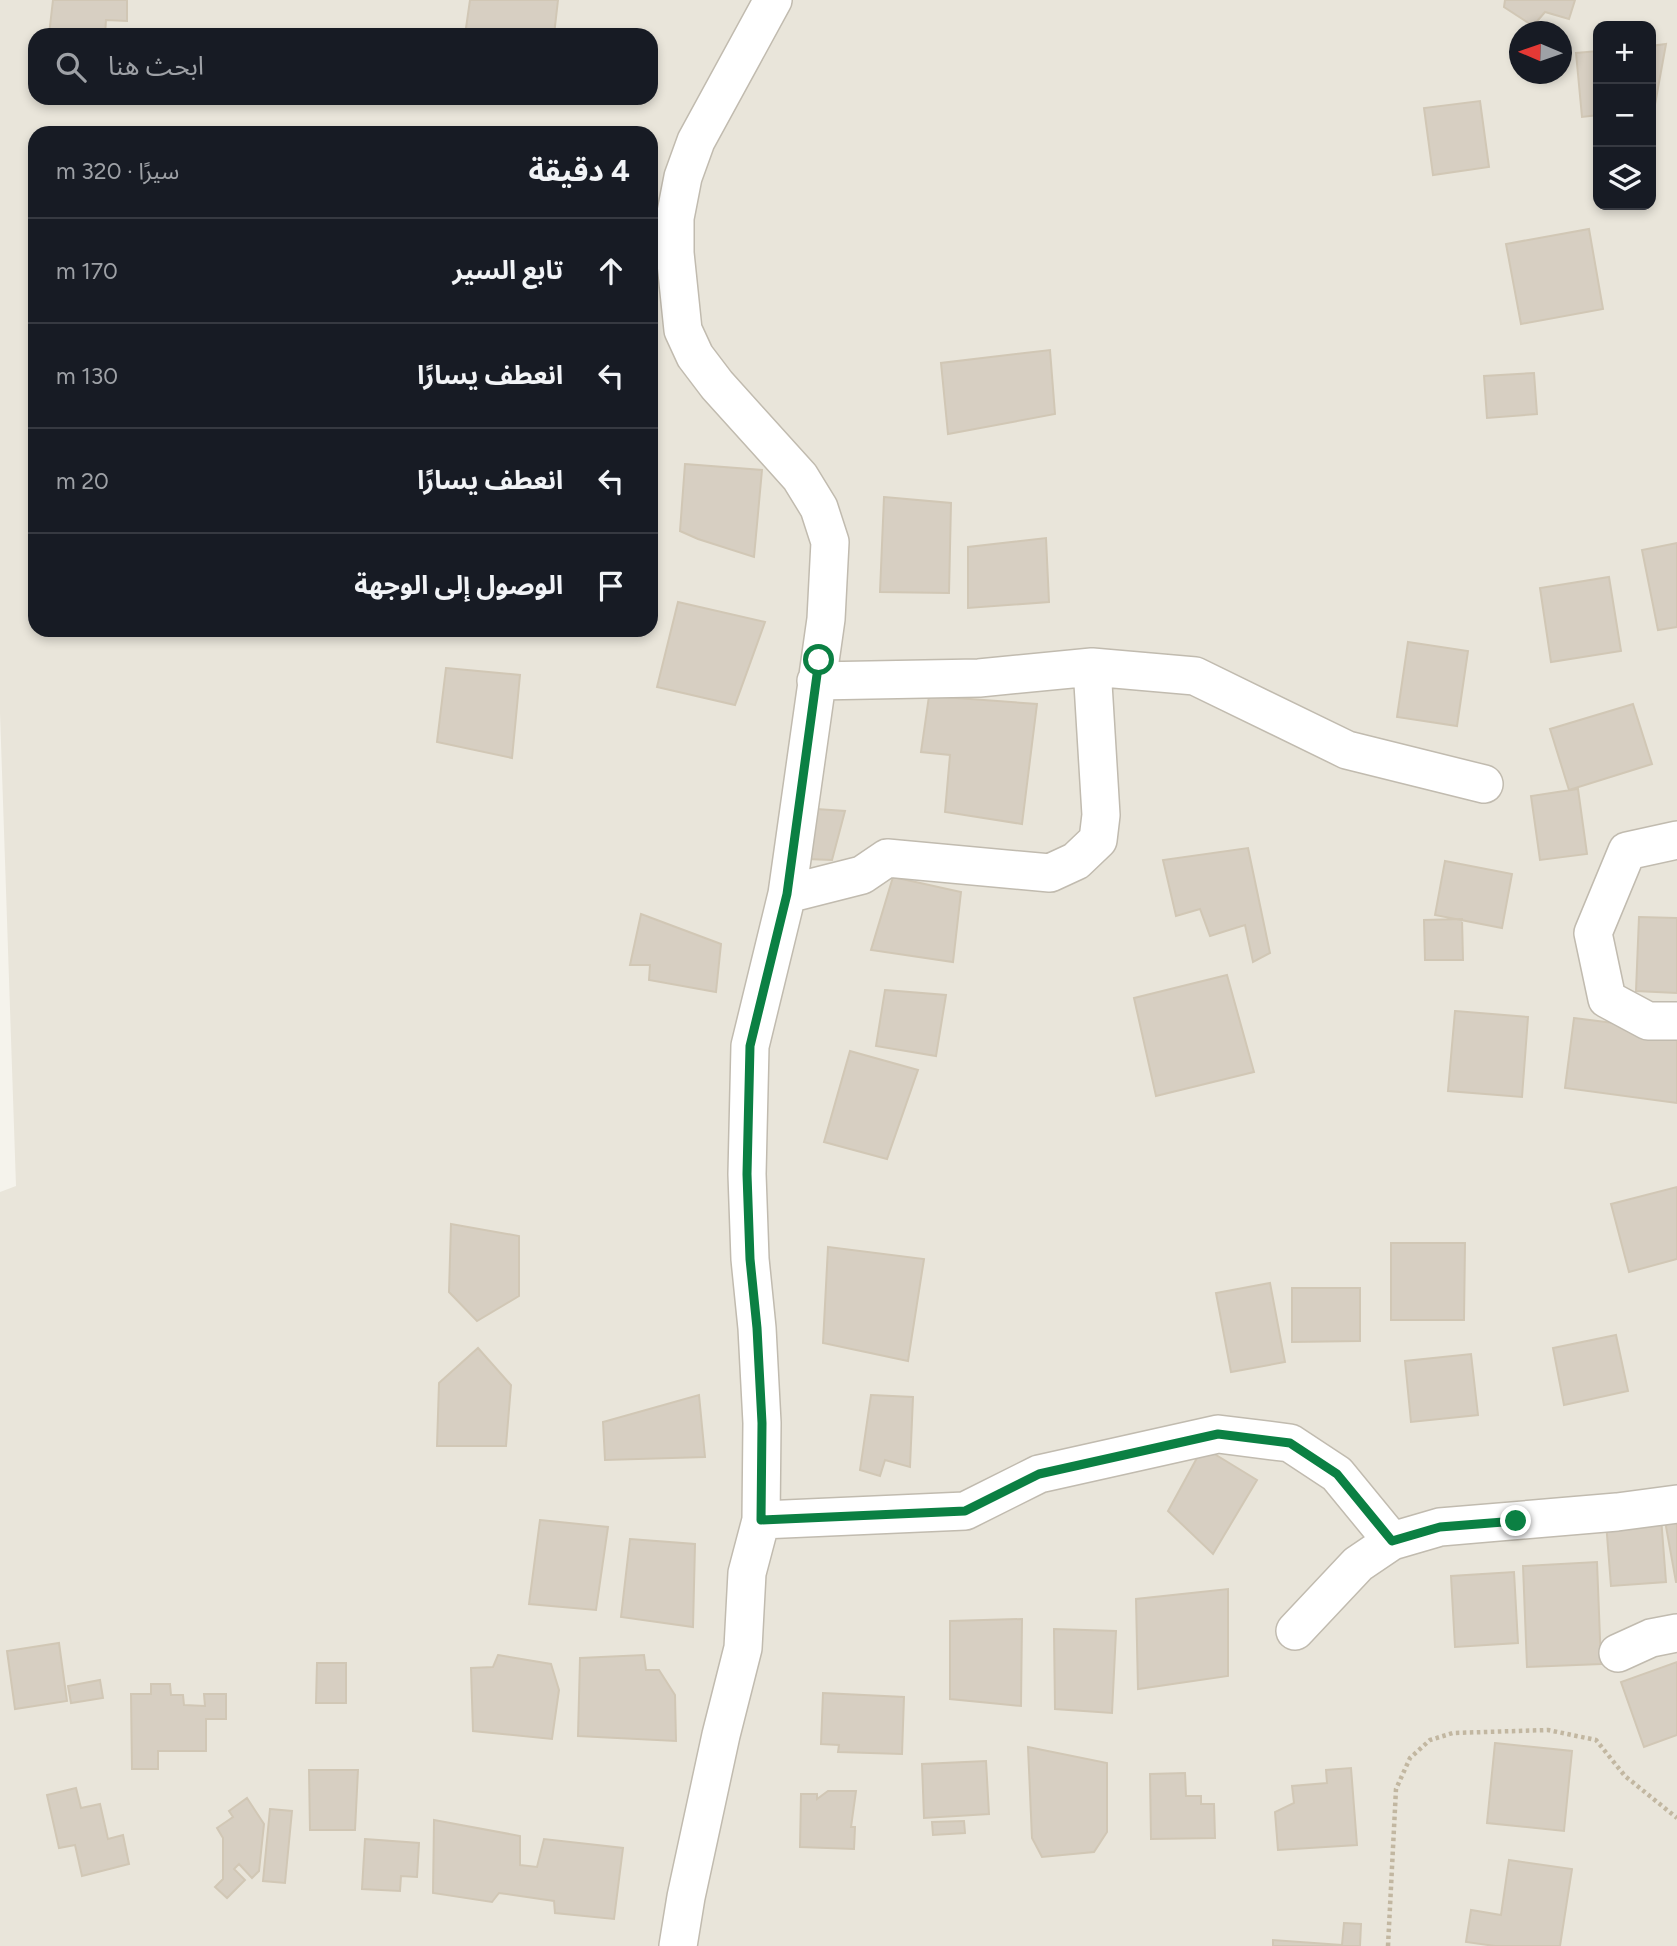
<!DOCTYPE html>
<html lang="ar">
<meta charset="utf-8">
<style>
:root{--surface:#171b24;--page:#20242c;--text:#f1f3f6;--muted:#9ea1a6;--line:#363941}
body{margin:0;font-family:Figtree,"Noto Sans Arabic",sans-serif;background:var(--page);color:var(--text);direction:rtl}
.controls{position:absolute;right:21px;top:21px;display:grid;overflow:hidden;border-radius:14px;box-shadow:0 4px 10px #0003}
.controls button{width:63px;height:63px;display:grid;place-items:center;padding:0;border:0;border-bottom:2px solid var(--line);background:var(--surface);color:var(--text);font:35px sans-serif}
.compass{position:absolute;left:1509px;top:21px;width:63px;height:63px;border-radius:50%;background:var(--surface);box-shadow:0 4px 10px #0003;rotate:272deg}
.stop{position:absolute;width:21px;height:21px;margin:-16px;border:5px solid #0b8043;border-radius:50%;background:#fff}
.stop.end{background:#0b8043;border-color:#fff;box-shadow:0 2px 7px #0008}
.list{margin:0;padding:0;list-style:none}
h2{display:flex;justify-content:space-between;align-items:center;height:91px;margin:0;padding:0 28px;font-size:30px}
h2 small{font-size:23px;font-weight:400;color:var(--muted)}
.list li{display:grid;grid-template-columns:46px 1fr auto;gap:21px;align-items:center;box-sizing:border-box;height:105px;padding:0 28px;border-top:2px solid var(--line)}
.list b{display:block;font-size:26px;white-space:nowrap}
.list em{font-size:23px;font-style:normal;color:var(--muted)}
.icon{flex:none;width:38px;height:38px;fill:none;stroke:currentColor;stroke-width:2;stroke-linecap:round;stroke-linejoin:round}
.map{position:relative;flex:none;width:1677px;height:1946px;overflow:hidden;direction:ltr}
.search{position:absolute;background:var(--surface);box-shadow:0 4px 10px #0003;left:28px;top:28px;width:630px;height:77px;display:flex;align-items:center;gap:18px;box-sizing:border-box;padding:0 24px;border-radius:21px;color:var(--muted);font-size:26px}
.panel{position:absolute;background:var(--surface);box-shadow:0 4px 10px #0003;left:28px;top:126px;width:630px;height:511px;border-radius:21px;direction:rtl}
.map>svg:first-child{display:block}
</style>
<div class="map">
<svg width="1677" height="1946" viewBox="0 0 1677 1946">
<rect width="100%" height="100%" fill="#f5f3ec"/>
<path fill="#e9e5da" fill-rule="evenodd" d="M 0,0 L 1677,0 L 1677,1946 L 0,1946 L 0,1192 L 16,1186 L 0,713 ZM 1598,26 L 1651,26 L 1651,205 L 1598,205 ZM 1520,32 L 1562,32 L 1562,74 L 1520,74 ZM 35,35 L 651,35 L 651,98 L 35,98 ZM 35,133 L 651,133 L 651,630 L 35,630 Z"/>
<path fill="#d7cfc2" stroke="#d1c7b5" stroke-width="2" d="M 53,0 L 127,0 L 127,21 L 106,20 L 105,35 L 49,35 Z
M 470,0 L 558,0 L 554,35 L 465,35 Z
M 1505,0 L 1575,0 L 1569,19 L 1545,12 L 1533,26 L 1504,7 Z
M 1666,44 L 1654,110 L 1651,110 L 1651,46 Z
M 1598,51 L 1598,115 L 1582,117 L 1576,53 Z
M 1480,101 L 1489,167 L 1433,175 L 1424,108 Z
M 1589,229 L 1603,309 L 1521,324 L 1506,244 Z
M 1050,350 L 1055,414 L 948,434 L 941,363 Z
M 1534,373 L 1537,414 L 1487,418 L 1484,376 Z
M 685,464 L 762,470 L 754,557 L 698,539 L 680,531 Z
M 884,497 L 951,503 L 949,593 L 880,592 Z
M 1046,538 L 1049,602 L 968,608 L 968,547 Z
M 1677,543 L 1677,627 L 1658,630 L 1642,550 Z
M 1609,577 L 1621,651 L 1551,662 L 1540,588 Z
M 678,602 L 765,622 L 735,705 L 657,687 Z
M 1408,642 L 1468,651 L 1457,726 L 1397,717 Z
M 446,668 L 520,675 L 512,758 L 437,742 Z
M 929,696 L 1037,704 L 1022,824 L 945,812 L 950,755 L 921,752 Z
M 1633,704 L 1652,764 L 1569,790 L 1550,729 Z
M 1578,789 L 1587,854 L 1540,860 L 1531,796 Z
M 816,809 L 845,811 L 832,860 L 807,859 Z
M 1248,848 L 1270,953 L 1253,962 L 1245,925 L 1210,936 L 1200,909 L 1176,916 L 1163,860 Z
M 1445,861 L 1512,874 L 1502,928 L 1435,915 Z
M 893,877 L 961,892 L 953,962 L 871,950 Z
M 641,914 L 721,944 L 716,992 L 649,980 L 650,965 L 630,965 Z
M 1639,917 L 1677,918 L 1677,993 L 1636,991 Z
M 1462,919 L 1463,960 L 1425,960 L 1424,920 Z
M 1227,975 L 1254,1072 L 1156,1096 L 1134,998 Z
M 885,990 L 946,995 L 936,1056 L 876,1046 Z
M 1455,1011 L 1528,1017 L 1522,1097 L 1448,1091 Z
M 1574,1018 L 1677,1031 L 1677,1103 L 1565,1088 Z
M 850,1051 L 918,1070 L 887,1159 L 824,1142 Z
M 1677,1187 L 1677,1259 L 1629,1272 L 1611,1204 Z
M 451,1224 L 519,1236 L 519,1296 L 477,1321 L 449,1292 Z
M 1391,1243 L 1465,1243 L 1464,1320 L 1391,1320 Z
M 828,1247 L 924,1259 L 908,1361 L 823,1343 Z
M 1270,1283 L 1285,1362 L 1231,1372 L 1216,1293 Z
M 1292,1288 L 1360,1288 L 1360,1341 L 1292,1342 Z
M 1616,1335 L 1628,1391 L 1564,1405 L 1553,1348 Z
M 478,1348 L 511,1385 L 506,1446 L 437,1446 L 439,1383 Z
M 1471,1354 L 1478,1415 L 1411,1422 L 1405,1361 Z
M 699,1395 L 705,1457 L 605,1460 L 603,1422 Z
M 871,1395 L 913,1397 L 910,1467 L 885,1460 L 880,1476 L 860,1470 Z
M 1203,1447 L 1257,1480 L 1213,1554 L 1168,1511 Z
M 1661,1517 L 1666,1582 L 1611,1586 L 1606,1522 Z
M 1677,1519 L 1677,1582 L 1676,1582 L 1665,1521 Z
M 540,1520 L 608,1527 L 596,1610 L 529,1604 Z
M 630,1539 L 695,1544 L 693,1627 L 621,1617 Z
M 1597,1562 L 1601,1664 L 1527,1667 L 1523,1566 Z
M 1514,1572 L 1518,1643 L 1455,1647 L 1451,1576 Z
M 1228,1589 L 1228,1676 L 1138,1689 L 1136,1599 Z
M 1022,1619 L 1021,1706 L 950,1699 L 950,1621 Z
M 1054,1629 L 1116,1631 L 1112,1713 L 1055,1709 Z
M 59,1643 L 67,1701 L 15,1709 L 7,1651 Z
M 498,1655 L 551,1664 L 559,1690 L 552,1739 L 473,1731 L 471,1668 L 493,1667 Z
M 644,1655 L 646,1670 L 659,1670 L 675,1695 L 676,1741 L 578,1736 L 580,1658 Z
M 1677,1662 L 1677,1735 L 1644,1747 L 1621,1682 Z
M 317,1663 L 346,1663 L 346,1703 L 316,1703 Z
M 100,1680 L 103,1698 L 71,1703 L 68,1686 Z
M 151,1684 L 170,1684 L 171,1695 L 183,1695 L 184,1705 L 205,1706 L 204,1694 L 226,1694 L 226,1719 L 206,1719 L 206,1751 L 158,1751 L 158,1769 L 132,1769 L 131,1694 L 151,1694 Z
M 823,1693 L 904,1697 L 902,1754 L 838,1752 L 839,1745 L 821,1744 Z
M 1495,1743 L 1572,1751 L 1564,1831 L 1487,1823 Z
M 1028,1747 L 1107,1763 L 1107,1832 L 1094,1852 L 1042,1857 L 1032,1838 Z
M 986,1761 L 989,1814 L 924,1818 L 922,1764 Z
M 1351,1768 L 1357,1845 L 1278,1850 L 1275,1812 L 1294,1803 L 1292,1786 L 1327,1783 L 1326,1770 Z
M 309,1770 L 358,1770 L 355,1830 L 310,1830 Z
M 1185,1773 L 1186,1796 L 1201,1796 L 1201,1804 L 1214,1804 L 1215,1838 L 1151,1839 L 1150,1774 Z
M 76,1788 L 81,1808 L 100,1804 L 108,1839 L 123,1835 L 129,1864 L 82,1876 L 75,1845 L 59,1848 L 47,1795 Z
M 828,1791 L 856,1791 L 851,1827 L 855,1827 L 854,1849 L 800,1847 L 801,1794 L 817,1794 L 817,1799 Z
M 247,1798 L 264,1824 L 259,1871 L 252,1878 L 239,1864 L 234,1869 L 245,1880 L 227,1898 L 215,1887 L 223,1879 L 223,1838 L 217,1828 L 233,1817 L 229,1811 Z
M 270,1809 L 292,1811 L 285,1883 L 263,1881 Z
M 434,1820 L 520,1836 L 520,1865 L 537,1867 L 544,1839 L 623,1848 L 614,1919 L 555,1913 L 554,1901 L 499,1893 L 492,1902 L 433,1893 Z
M 964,1821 L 965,1833 L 933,1835 L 932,1822 Z
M 365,1839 L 419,1843 L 417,1877 L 401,1876 L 400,1891 L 362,1889 Z
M 1509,1860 L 1572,1869 L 1560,1946 L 1495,1946 L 1466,1942 L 1471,1910 L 1501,1915 Z
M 1344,1923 L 1361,1924 L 1360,1946 L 1273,1946 L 1273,1940 L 1342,1945 Z"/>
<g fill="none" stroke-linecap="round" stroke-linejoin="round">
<g stroke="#c1bbaf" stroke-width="40">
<path id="street" d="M 816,681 L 979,678 L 1092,667 L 1195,676 L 1347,750 L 1484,784
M 1677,840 L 1627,851 L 1593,933 L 1607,999 L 1648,1021 L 1677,1021
M 787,894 L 862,875 L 887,858 L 1050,873 L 1076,861 L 1098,840 L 1101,815 L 1092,667
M 761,1520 L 965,1511 L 1039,1474 L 1218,1434 L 1290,1443 L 1337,1474 L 1392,1541
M 1295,1631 L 1358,1564 L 1392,1541 L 1440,1527 L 1617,1512 L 1677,1504
M 1618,1653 L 1651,1638 L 1677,1633
M 678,1946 L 686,1897 L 721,1735 L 743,1648 L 747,1573 L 761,1520 L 762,1423 L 757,1328 L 750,1259 L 747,1174 L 750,1046 L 787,894 L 826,619 L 830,542 L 819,508 L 800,477 L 717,385 L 695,356 L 683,330 L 675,253 L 675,218 L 683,177 L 696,141 L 773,0"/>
</g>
<path stroke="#c2b7a1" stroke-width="4.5" stroke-dasharray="3.5 3.5" stroke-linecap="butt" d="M 1388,1946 L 1396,1789 L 1410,1758 L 1430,1740 L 1453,1733 L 1548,1730 L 1596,1740 L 1625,1776 L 1677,1818"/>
<use href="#street" stroke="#fff" stroke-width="37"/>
</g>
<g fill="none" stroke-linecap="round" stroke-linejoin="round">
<path stroke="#0b8043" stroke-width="9" d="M 819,660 L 787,894 L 750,1046 L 747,1174 L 750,1259 L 757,1328 L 762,1423 L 761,1520 L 965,1511 L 1039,1474 L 1218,1434 L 1290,1443 L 1337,1474 L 1392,1541 L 1440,1527 L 1516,1521"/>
</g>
</svg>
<div class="controls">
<button>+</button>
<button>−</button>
<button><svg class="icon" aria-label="layers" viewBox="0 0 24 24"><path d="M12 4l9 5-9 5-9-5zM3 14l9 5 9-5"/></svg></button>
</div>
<svg class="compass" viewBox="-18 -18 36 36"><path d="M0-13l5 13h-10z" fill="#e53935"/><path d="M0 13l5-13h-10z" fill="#9ea1a6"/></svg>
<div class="stop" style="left:819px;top:660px"></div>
<div class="stop end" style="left:1516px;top:1521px"></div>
<div class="search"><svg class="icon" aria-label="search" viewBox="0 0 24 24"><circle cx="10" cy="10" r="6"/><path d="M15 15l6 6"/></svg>ابحث هنا</div>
<section class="panel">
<h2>4 دقيقة<small>سيرًا · 320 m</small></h2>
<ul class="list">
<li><svg class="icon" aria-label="ahead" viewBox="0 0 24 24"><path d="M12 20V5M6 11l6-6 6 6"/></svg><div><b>تابع السير</b></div><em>170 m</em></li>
<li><svg class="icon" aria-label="left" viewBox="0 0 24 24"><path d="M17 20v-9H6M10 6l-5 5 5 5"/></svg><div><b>انعطف يسارًا</b></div><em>130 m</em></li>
<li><svg class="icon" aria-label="left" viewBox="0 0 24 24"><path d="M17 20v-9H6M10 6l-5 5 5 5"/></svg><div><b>انعطف يسارًا</b></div><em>20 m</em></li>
<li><svg class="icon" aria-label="arrive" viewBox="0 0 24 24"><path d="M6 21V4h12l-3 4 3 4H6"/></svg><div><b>الوصول إلى الوجهة</b></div></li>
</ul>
</section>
</div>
